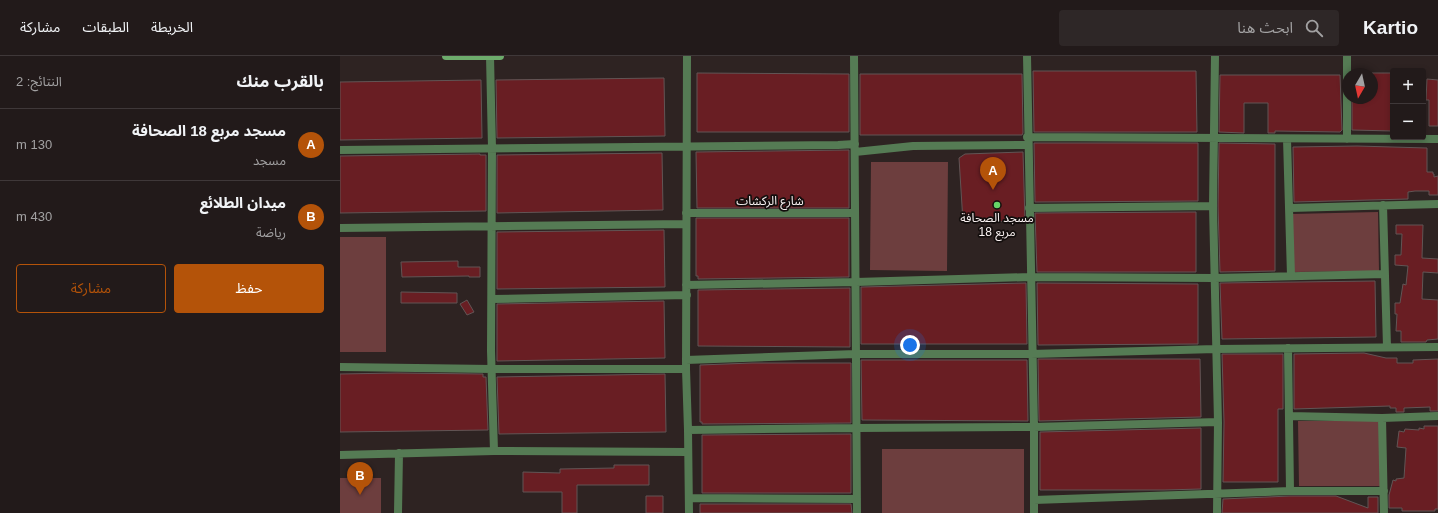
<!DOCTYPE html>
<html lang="ar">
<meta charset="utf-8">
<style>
:root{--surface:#221a1a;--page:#2e2727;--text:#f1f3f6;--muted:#a2a1a2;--line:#3f3839;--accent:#b45309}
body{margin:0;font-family:Helvetica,"Noto Sans Arabic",sans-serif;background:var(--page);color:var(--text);direction:rtl}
.controls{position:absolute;right:12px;top:12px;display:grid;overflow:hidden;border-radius:4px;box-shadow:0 2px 6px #0003}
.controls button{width:36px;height:36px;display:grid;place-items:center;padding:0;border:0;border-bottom:1px solid var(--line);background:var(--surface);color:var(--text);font:20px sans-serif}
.compass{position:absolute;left:1002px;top:12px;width:36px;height:36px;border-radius:50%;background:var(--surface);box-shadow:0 2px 6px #0003;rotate:189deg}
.you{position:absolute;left:570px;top:289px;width:14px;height:14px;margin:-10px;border:3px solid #fff;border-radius:50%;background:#1a73e8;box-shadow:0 0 0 6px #1a73e833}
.badge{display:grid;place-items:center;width:26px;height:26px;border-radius:50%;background:var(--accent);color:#fff;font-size:13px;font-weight:700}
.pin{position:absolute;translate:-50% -33px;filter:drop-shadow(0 1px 2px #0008)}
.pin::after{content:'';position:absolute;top:21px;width:14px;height:12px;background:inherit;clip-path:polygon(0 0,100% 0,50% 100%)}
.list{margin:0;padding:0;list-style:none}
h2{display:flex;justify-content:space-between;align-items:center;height:52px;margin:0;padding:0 16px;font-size:17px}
h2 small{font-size:13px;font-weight:400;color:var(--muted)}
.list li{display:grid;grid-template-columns:26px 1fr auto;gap:12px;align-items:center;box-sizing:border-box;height:72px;padding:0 16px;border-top:1px solid var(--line)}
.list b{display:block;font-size:15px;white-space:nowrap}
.list p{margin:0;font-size:13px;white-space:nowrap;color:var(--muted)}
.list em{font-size:13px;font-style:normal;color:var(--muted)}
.actions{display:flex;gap:8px;padding:12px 16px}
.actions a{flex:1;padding:9px 0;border:1px solid var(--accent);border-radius:4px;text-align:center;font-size:14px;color:var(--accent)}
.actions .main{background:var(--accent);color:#fff}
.icon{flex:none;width:22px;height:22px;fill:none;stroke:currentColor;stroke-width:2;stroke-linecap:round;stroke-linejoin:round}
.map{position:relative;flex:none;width:1098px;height:457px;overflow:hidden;direction:ltr}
header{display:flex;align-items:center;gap:24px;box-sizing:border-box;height:56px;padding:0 20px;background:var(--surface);border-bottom:1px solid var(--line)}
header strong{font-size:19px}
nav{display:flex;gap:22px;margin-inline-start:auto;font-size:14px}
.search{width:280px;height:36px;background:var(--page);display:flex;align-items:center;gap:10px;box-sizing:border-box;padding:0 14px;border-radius:4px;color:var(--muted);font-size:15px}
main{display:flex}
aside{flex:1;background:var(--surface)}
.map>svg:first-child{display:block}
</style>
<header>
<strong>Kartio</strong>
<div class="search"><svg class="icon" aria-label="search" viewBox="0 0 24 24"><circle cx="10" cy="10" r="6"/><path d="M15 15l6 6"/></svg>ابحث هنا</div>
<nav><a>الخريطة</a><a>الطبقات</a><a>مشاركة</a></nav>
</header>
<main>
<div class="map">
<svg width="1098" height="457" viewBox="0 0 1098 457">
<rect width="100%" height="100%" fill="#2e2322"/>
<path fill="#6d3e3e" d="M 531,106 L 608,106 L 607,215 L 530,214 Z
M 1038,156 L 1039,215 L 953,216 L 952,158 Z
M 0,181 L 46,181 L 46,296 L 0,296 Z
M 958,365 L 1040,365 L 1040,430 L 959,430 Z
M 542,393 L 684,393 L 684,457 L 542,457 Z
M 0,422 L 41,422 L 41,457 L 0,457 Z"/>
<path fill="#691e23" stroke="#625555" d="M 693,15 L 856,15 L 857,76 L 694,76 Z
M 357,17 L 509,18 L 509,76 L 357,76 Z
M 1032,17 L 1053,17 L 1053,75 L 1012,74 L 1012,42 L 1032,42 Z
M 520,18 L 682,18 L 683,77 L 682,79 L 520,79 Z
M 880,19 L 1000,19 L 1002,74 L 1000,76 L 935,75 L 935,77 L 928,77 L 928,47 L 904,47 L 904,77 L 879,76 Z
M 324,22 L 325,80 L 157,82 L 156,24 Z
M 1087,23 L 1098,24 L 1098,70 L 1089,70 L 1089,44 L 1086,44 Z
M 141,24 L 142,82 L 0,84 L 0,26 Z
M 694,87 L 858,87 L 858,145 L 695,146 Z
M 879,87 L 935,88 L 935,215 L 880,216 L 878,150 Z
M 1017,90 L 1087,92 L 1087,116 L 1093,116 L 1093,118 L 1094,118 L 1094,121 L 1098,120 L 1098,139 L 1089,139 L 1089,135 L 1075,135 L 1068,136 L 1068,143 L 954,146 L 953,91 Z
M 509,94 L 509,152 L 357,152 L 356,96 Z
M 683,96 L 685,165 L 623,166 L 619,102 L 625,98 Z
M 322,97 L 323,154 L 157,157 L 157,99 Z
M 140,98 L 140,99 L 146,99 L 146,155 L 0,157 L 0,100 Z
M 856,156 L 856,216 L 697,216 L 695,157 Z
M 356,162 L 509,162 L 509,221 L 358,223 L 358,220 L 356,220 Z
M 1056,169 L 1083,169 L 1082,202 L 1098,203 L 1098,217 L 1083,216 L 1082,243 L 1098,244 L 1098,283 L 1087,284 L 1086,286 L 1061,286 L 1061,275 L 1056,275 L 1057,258 L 1055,258 L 1055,247 L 1060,247 L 1063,228 L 1066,229 L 1068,210 L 1055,209 L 1055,199 L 1061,199 L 1062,178 L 1056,178 Z
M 324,174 L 325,231 L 157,233 L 157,176 Z
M 118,205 L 118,211 L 140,211 L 140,221 L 129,221 L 129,220 L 62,221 L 61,206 Z
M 1035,225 L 1036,281 L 882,283 L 880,227 Z
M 686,227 L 687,288 L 521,288 L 521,231 Z
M 697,227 L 858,228 L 858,288 L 698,289 Z
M 510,232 L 510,291 L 358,290 L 358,234 Z
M 61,236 L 117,237 L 117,247 L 61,247 Z
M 127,244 L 134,256 L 127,259 L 120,248 Z
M 324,245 L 325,302 L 157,305 L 157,248 Z
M 1024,297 L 1046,302 L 1057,302 L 1057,307 L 1073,307 L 1073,304 L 1098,303 L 1098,355 L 1090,355 L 1090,351 L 1064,352 L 1064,356 L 1056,356 L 1056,352 L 1050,352 L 1050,350 L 954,353 L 954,298 Z
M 882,298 L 943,298 L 943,353 L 938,353 L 938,426 L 883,426 L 884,366 Z
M 698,303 L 860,303 L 861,361 L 699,365 Z
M 521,304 L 687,304 L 688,365 L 522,364 Z
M 412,307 L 511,307 L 511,367 L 362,368 L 362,366 L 360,366 L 360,309 Z
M 57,317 L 143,318 L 143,321 L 146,321 L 148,374 L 0,376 L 0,318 Z
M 325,318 L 326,376 L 159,378 L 157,321 Z
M 1084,370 L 1098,370 L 1098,453 L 1095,453 L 1095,455 L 1062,455 L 1062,452 L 1049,452 L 1049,439 L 1053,424 L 1056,425 L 1056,423 L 1064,422 L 1066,392 L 1057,391 L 1059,375 L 1064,376 L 1065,373 L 1079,374 L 1079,372 L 1084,373 Z
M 861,372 L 861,433 L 824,434 L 700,434 L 700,376 Z
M 511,378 L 511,437 L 362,437 L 362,379 Z
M 274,409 L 309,409 L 309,429 L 237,429 L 237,457 L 222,457 L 222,436 L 183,436 L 183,416 L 220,417 L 220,413 L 274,412 Z
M 306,440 L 323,440 L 323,457 L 306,457 Z
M 950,440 L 996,440 L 1028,452 L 1028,441 L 1038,441 L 1038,457 L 882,457 L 883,443 Z
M 360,448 L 511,448 L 512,457 L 360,457 Z"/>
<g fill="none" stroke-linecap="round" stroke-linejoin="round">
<path stroke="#557b54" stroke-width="8" d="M 150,0 L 152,92 L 151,295 L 154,395
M 347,0 L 346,313 L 348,374 L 349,457
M 514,0 L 517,457
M 687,0 L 694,371 L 694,457
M 875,0 L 873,150 L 878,366 L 877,457
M 687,81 L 1098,83
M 947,83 L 951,220
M 1007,83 L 1007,0
M 0,94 L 498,89 L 515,88
M 515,96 L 573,90 L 688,89
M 1043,149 L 1047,291
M 689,152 L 873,150
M 950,152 L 1098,148
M 346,157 L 515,157
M 0,172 L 346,168
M 346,229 L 516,226 L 690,221 L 874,222 L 1045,218
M 152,243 L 347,239
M 948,292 L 950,435
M 346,304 L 516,298 L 691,298 L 876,293 L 1098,291
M 0,311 L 152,313 L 346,313
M 949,360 L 1042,362 L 1098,360
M 1042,362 L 1044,457
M 348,374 L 517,372 L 694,371 L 878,366
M 0,399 L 154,395 L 348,396
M 349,442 L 517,443
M 694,444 L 950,435 L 1044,435
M 58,457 L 59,397"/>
<path stroke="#6dac6c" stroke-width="8" d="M 106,0 L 160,0"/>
</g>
<circle fill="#66d467" stroke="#130e0d" stroke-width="1.5" cx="657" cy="149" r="4"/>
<g text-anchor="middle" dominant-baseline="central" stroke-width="3.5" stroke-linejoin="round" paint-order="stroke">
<g font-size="12" fill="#faf2f2" stroke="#130e0d">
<text x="430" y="145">شارع الركشات</text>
</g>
<g font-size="12" fill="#faf2f2" stroke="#130e0d">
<text x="657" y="162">مسجد الصحافة<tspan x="657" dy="14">مربع 18</tspan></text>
</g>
</g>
</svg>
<div class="controls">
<button>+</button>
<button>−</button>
</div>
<svg class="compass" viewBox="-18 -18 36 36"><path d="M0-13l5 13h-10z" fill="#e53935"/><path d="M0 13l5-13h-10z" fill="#a2a1a2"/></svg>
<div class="you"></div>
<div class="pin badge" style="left:653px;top:134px">A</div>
<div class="pin badge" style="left:20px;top:439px">B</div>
</div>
<aside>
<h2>بالقرب منك<small>النتائج: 2</small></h2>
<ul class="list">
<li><span class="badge">A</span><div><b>مسجد مربع 18 الصحافة</b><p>مسجد</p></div><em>130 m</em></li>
<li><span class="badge">B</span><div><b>ميدان الطلائع</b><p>رياضة</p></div><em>430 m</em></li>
</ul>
<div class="actions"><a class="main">حفظ</a><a>مشاركة</a></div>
</aside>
</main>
